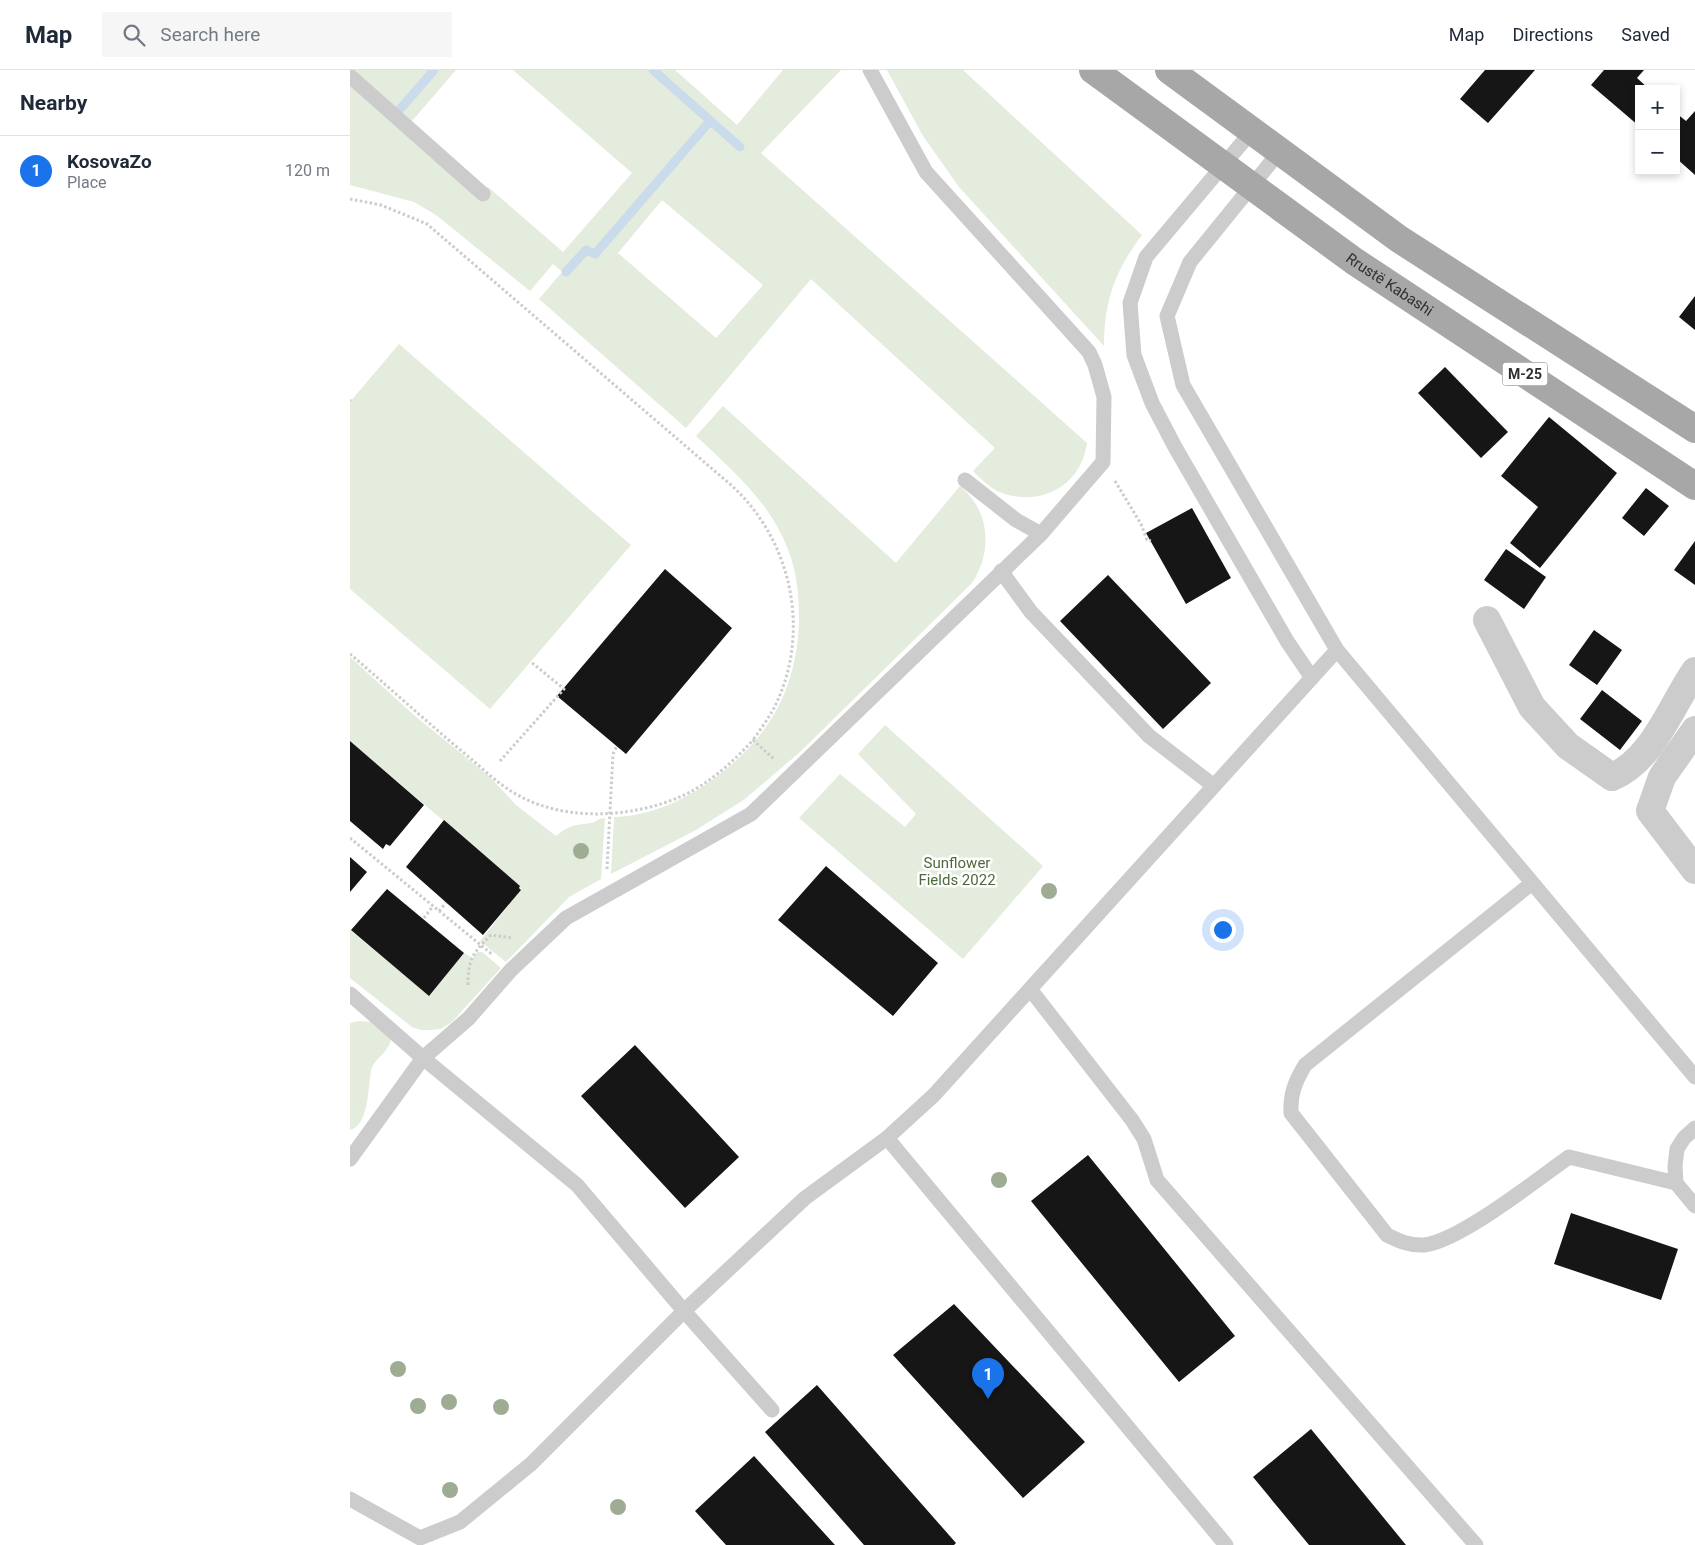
<!DOCTYPE html>
<meta charset="utf-8">
<style>
:root{--surface:#fff;--page:#f6f6f7;--text:#1f2937;--muted:#747a83;--line:#e0e1e3;--accent:#1a73e8}
body{margin:0;font-family:Roboto,sans-serif;background:var(--page);color:var(--text)}
.controls{position:absolute;right:15px;top:15px;display:grid;overflow:hidden;border-radius:0px;box-shadow:0 2px 8px #0003}
.controls button{width:45px;height:45px;display:grid;place-items:center;padding:0;border:0;border-bottom:1px solid var(--line);background:var(--surface);color:var(--text);font:25px sans-serif}
.you{position:absolute;left:872px;top:859px;width:18px;height:18px;margin:-12px;border:4px solid #fff;border-radius:50%;background:#1a73e8;box-shadow:0 0 0 8px #1a73e833}
.badge{display:grid;place-items:center;width:32px;height:32px;border-radius:50%;background:var(--accent);color:#fff;font-size:16px;font-weight:700}
.pin{position:absolute;translate:-50% -41px;filter:drop-shadow(0 1px 2px #0008)}
.pin::after{content:'';position:absolute;top:26px;width:18px;height:15px;background:inherit;clip-path:polygon(0 0,100% 0,50% 100%)}
.list{margin:0;padding:0;list-style:none}
h2{display:flex;justify-content:space-between;align-items:center;height:65px;margin:0;padding:0 20px;font-size:21px}
h2 small{font-size:16px;font-weight:400;color:var(--muted)}
.list li{display:grid;grid-template-columns:32px 1fr auto;gap:15px;align-items:center;box-sizing:border-box;height:70px;padding:0 20px;border-top:1px solid var(--line)}
.list b{display:block;font-size:19px;white-space:nowrap}
.list p{margin:0;font-size:16px;white-space:nowrap;color:var(--muted)}
.list em{font-size:16px;font-style:normal;color:var(--muted)}
.icon{flex:none;width:28px;height:28px;fill:none;stroke:currentColor;stroke-width:2;stroke-linecap:round;stroke-linejoin:round}
.map{position:relative;flex:none;width:1345px;height:1475px;overflow:hidden}
header{display:flex;align-items:center;gap:30px;box-sizing:border-box;height:70px;padding:0 25px;background:var(--surface);border-bottom:1px solid var(--line)}
header strong{font-size:24px}
nav{display:flex;gap:28px;margin-inline-start:auto;font-size:18px}
.search{width:350px;height:45px;background:var(--page);display:flex;align-items:center;gap:12px;box-sizing:border-box;padding:0 18px;border-radius:0px;color:var(--muted);font-size:19px}
main{display:flex}
aside{flex:1;background:var(--surface)}
.map>svg:first-child{display:block}
</style>
<header>
<strong>Map</strong>
<div class="search"><svg class="icon" aria-label="search" viewBox="0 0 24 24"><circle cx="10" cy="10" r="6"/><path d="M15 15l6 6"/></svg>Search here</div>
<nav><a>Map</a><a>Directions</a><a>Saved</a></nav>
</header>
<main>
<aside>
<h2>Nearby<small></small></h2>
<ul class="list">
<li><span class="badge">1</span><div><b>KosovaZo</b><p>Place</p></div><em>120 m</em></li>
</ul>
</aside>
<div class="map">
<svg width="1345" height="1475" viewBox="0 0 1345 1475">
<rect width="100%" height="100%" fill="#fff"/>
<path fill="#e4ecdd" fill-rule="evenodd" d="M 3,0 L 106,0 L 62,51 Z
M 163,0 L 325,0 L 387,55 L 433,0 L 491,0 L 411,83 L 737,373 C 731,417 688,439 647,421 C 638,416 630,408 623,401 L 645,378 L 461,209 L 336,358 L 189,229 L 212,202 L 203,194 L 180,221 L 86,145 L 64,132 L 0,115 L 0,12 L 128,128 L 138,117 L 213,182 L 282,103 ZM 312,130 L 413,215 L 366,268 L 268,183 Z
M 537,0 L 613,0 L 792,165 C 765,201 754,231 754,276 L 609,117 L 573,66 Z
M 49,274 L 281,475 L 140,639 L 0,519 L 0,332 Z
M 373,336 L 546,493 L 610,416 C 640,441 643,481 622,513 L 450,682 L 395,729 L 346,760 L 261,804 L 264,747 C 301,746 335,730 365,708 C 419,668 447,619 449,551 C 449,525 447,501 437,477 C 419,431 381,399 346,366 Z
M 0,587 L 65,646 L 139,706 L 166,735 L 206,766 C 221,754 222,756 240,753 C 246,753 248,748 255,748 L 251,809 L 219,827 L 156,892 L 130,871 L 171,820 L 170,816 L 0,671 Z
M 535,655 L 693,796 L 613,889 L 449,748 L 490,704 L 555,757 L 566,744 L 508,684 Z
M 0,860 L 79,925 L 114,883 L 123,888 L 127,882 L 132,882 L 151,898 L 102,952 L 91,959 L 80,960 L 71,960 L 62,957 L 0,908 Z
M 9,951 L 22,952 L 41,969 C 39,983 23,989 21,1001 C 18,1016 19,1056 0,1060 L 0,953 Z"/>
<g fill="none" stroke-linecap="round" stroke-linejoin="round">
<path stroke="#cadbeb" stroke-width="9" d="M 303,0 L 390,77
M 45,45 L 84,0
M 216,202 L 236,180 L 245,184 L 360,51"/>
</g>
<path fill="#161616" d="M 1135,0 L 1185,0 L 1138,53 L 1110,29 Z
M 1254,0 L 1294,0 L 1287,8 L 1299,19 L 1289,19 L 1289,56 L 1241,15 Z
M 1345,41 L 1345,105 L 1326,88 L 1326,43 L 1336,51 Z
M 1345,226 L 1345,260 L 1329,247 Z
M 1095,297 L 1158,362 L 1131,388 L 1068,323 Z
M 1199,347 L 1267,403 L 1190,498 L 1160,473 L 1188,437 L 1151,406 Z
M 1296,418 L 1319,436 L 1294,466 L 1272,448 Z
M 842,438 L 881,508 L 836,534 L 796,463 Z
M 1345,471 L 1345,515 L 1324,500 Z
M 1156,479 L 1196,507 L 1174,539 L 1134,510 Z
M 315,499 L 382,558 L 276,684 L 207,626 Z
M 758,505 L 861,613 L 813,659 L 710,551 Z
M 1244,560 L 1272,580 L 1247,615 L 1219,595 Z
M 1252,620 L 1292,651 L 1270,680 L 1230,649 Z
M 0,671 L 74,735 L 40,776 L 36,774 L 33,779 L 0,751 Z
M 94,750 L 170,816 L 169,818 L 171,820 L 133,865 L 56,797 Z
M 0,787 L 17,802 L 0,822 Z
M 476,796 L 588,893 L 543,946 L 428,850 Z
M 37,819 L 114,883 L 79,926 L 1,860 Z
M 285,975 L 389,1087 L 335,1138 L 231,1026 Z
M 738,1085 L 885,1266 L 829,1312 L 681,1131 Z
M 1221,1143 L 1328,1179 L 1311,1230 L 1204,1194 Z
M 604,1234 L 735,1372 L 673,1428 L 543,1285 Z
M 467,1315 L 606,1473 L 604,1475 L 514,1475 L 415,1362 Z
M 961,1359 L 1056,1475 L 959,1475 L 903,1407 Z
M 404,1386 L 485,1475 L 376,1475 L 345,1441 Z"/>
<g fill="none" stroke-linecap="round" stroke-linejoin="round">
<path stroke="#ccc" stroke-width="3" stroke-dasharray="2.5 2.5" stroke-linecap="butt" d="M 0,129 L 31,135 L 77,154 L 381,415 C 442,470 462,563 424,638 C 418,649 410,660 403,670
M 0,330 L 1,331
M 765,411 L 791,454 L 797,470 L 801,471
M 0,584 C 40,618 79,654 120,688 C 132,698 144,710 158,719 C 207,753 280,749 332,726 C 359,714 384,691 403,670 L 425,690
M 150,691 L 214,619 L 181,592
M 0,768 L 143,885
M 257,799 L 263,684 L 267,676
M 89,841 L 96,833
M 74,848 L 83,836
M 118,915 C 118,890 123,882 141,865 L 162,868"/>
<path stroke="#ccc" stroke-width="15" d="M 0,6 L 133,124
M 902,61 L 796,187 L 780,233 L 784,285 L 802,333 L 825,377 L 937,571 L 962,608
M 930,81 L 840,192 L 817,246 L 833,315 L 987,580 L 1345,1007
M 615,410 L 666,450 L 691,464
M 651,501 L 681,542 L 799,666 L 864,716
M 1182,813 L 955,995 C 945,1012 940,1024 941,1043 L 1037,1165 C 1049,1171 1060,1176 1074,1175 C 1110,1171 1186,1110 1219,1087 L 1326,1113
M 680,919 L 782,1050 L 794,1069 L 807,1110 L 1126,1475
M 0,924 L 73,988 L 119,948 L 161,900 L 216,848 L 401,744 L 691,464 L 753,392 L 754,327 L 745,295 L 739,282 L 576,102 L 520,0
M 1345,1058 L 1334,1068 L 1327,1079 L 1325,1096 L 1326,1113 L 1345,1136
M 537,1068 L 876,1475
M 0,1089 L 73,988 L 227,1115 L 334,1241 L 422,1340
M 0,1429 L 70,1468 L 110,1452 L 181,1394 L 334,1241 L 455,1128 L 537,1068 L 584,1025 L 987,580"/>
<path stroke="#ccc" stroke-width="28" d="M 1137,550 L 1182,637 L 1218,676 L 1262,707 C 1303,690 1321,636 1345,601
M 1345,660 L 1312,707 L 1300,741 L 1345,800"/>
<g stroke="#a7a7a7" stroke-width="28">
<path id="s1" d="M 743,0 L 1004,191 L 1345,416"/>
<path d="M 819,0 L 1049,169 L 1345,359"/>
</g>
</g>
<g fill="#9eac94">
<circle cx="231" cy="781" r="8"/>
<circle cx="699" cy="821" r="8"/>
<circle cx="649" cy="1110" r="8"/>
<circle cx="48" cy="1299" r="8"/>
<circle cx="99" cy="1332" r="8"/>
<circle cx="68" cy="1336" r="8"/>
<circle cx="151" cy="1337" r="8"/>
<circle cx="100" cy="1420" r="8"/>
<circle cx="268" cy="1437" r="8"/>
</g>
<g text-anchor="middle" dominant-baseline="central" stroke-width="5" stroke-linejoin="round" paint-order="stroke">
<rect fill="#fff" stroke="#6d6d6d" stroke-width="1" x="1152.5" y="292.5" width="45" height="23" rx="4"/>
<g font-size="14" font-weight="bold" fill="#2f2f2f">
<text x="1175" y="304">M-25</text>
</g>
<g font-size="15" fill="#2f2f2f" stroke="#fff">
<text stroke="none"><textPath href="#s1" startOffset="366">Rrustë Kabashi</textPath></text>
</g>
<g font-size="15" fill="#4e693d" stroke="#fff">
<text x="607" y="793">Sunflower<tspan x="607" dy="17">Fields 2022</tspan></text>
</g>
</g>
</svg>
<div class="controls">
<button>+</button>
<button>−</button>
</div>
<div class="you"></div>
<div class="pin badge" style="left:638px;top:1329px">1</div>
</div>
</main>
